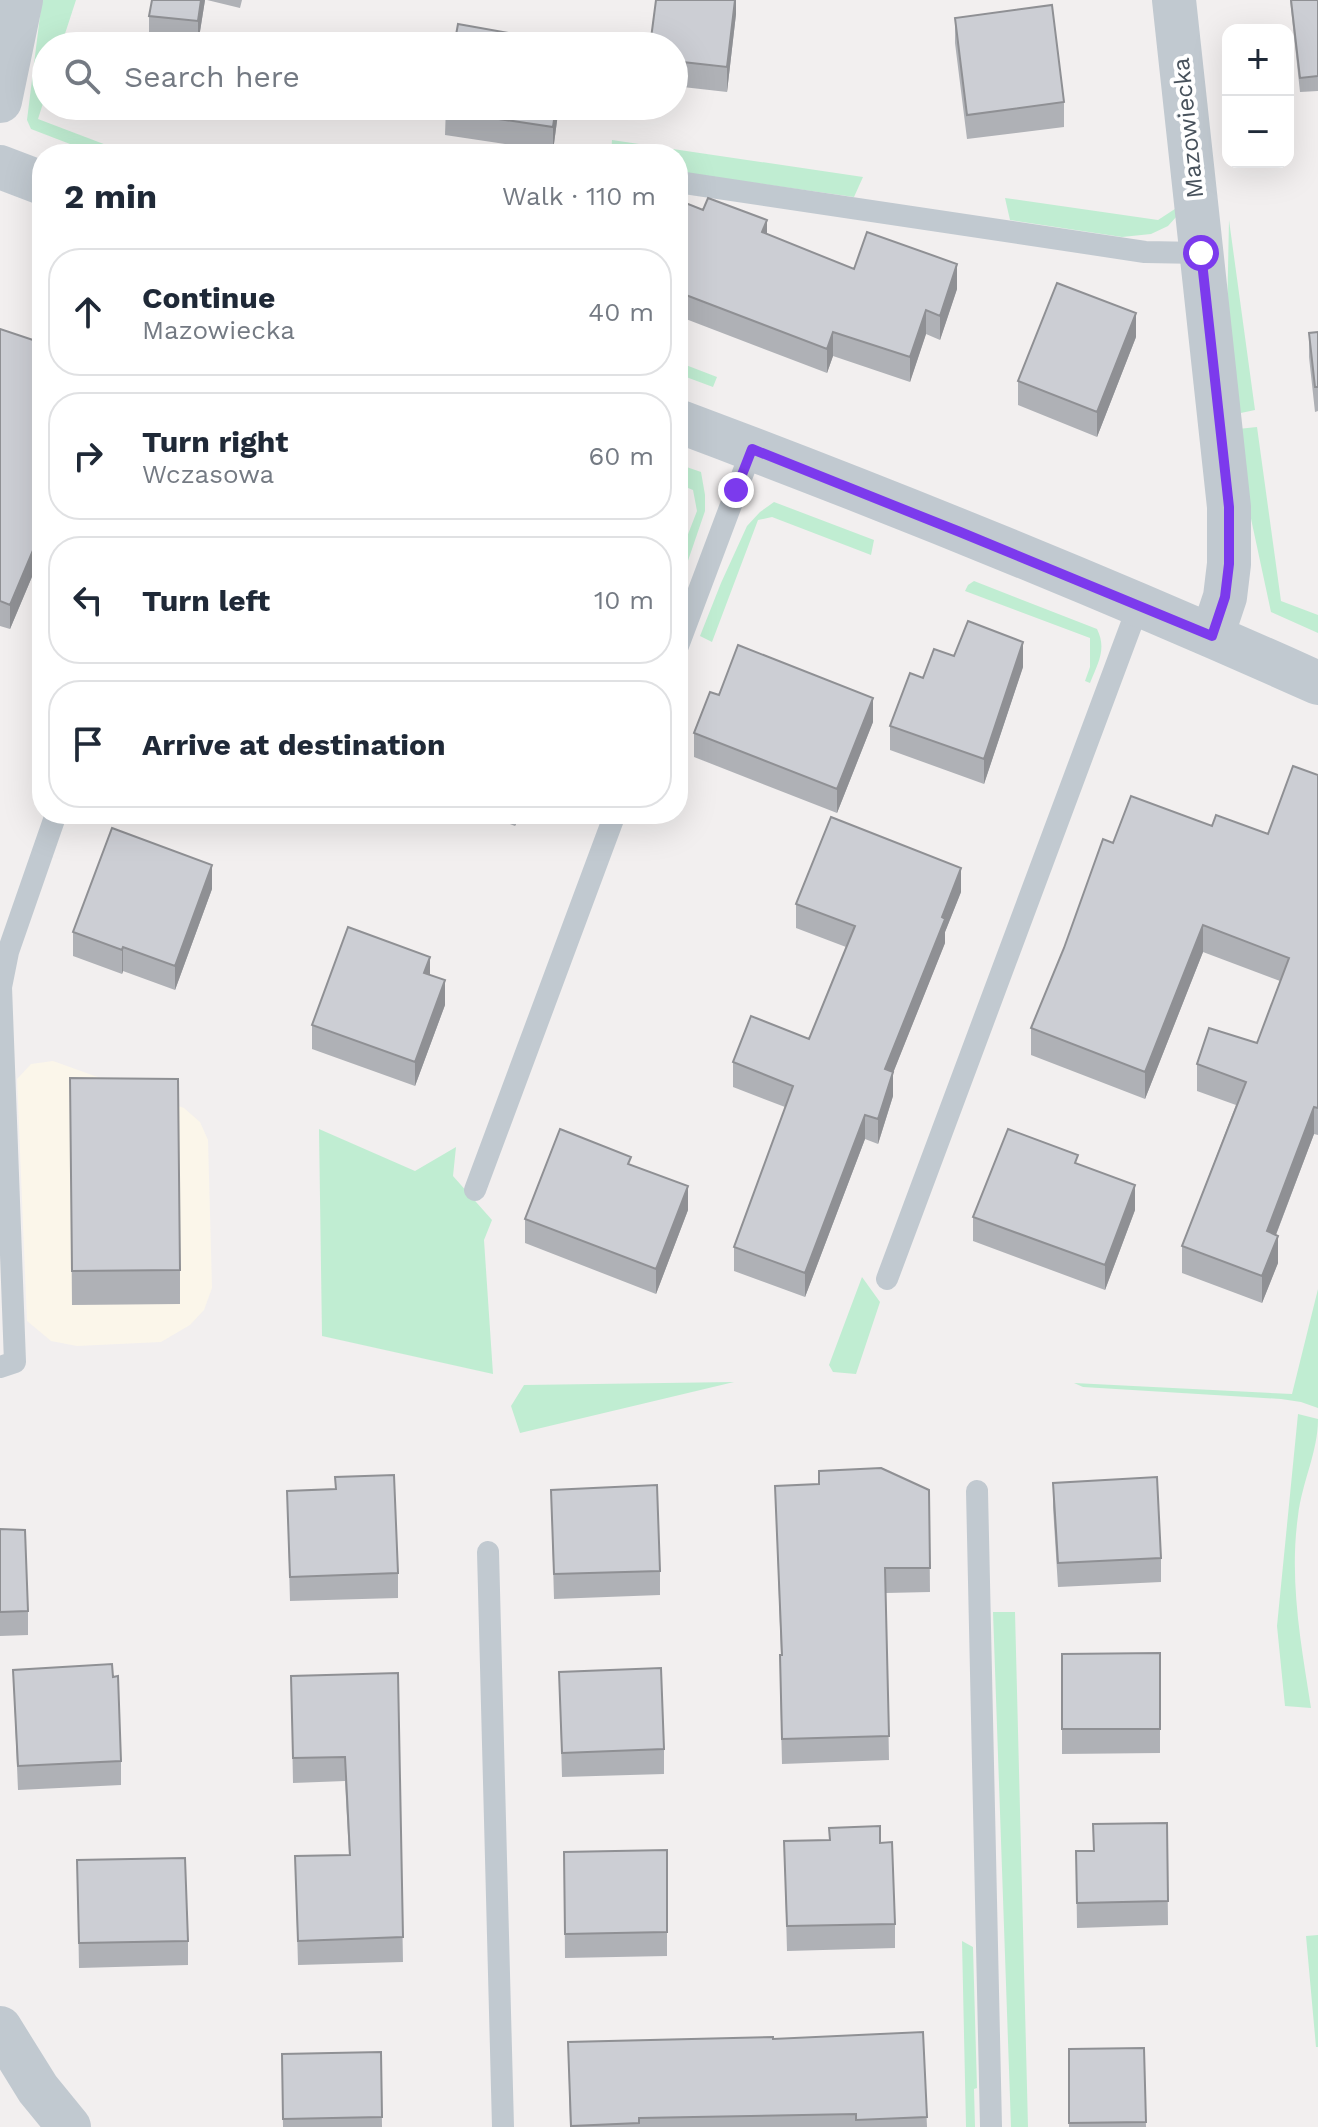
<!DOCTYPE html>
<meta charset="utf-8">
<style>
:root{--surface:#fff;--page:#f6f6f7;--text:#1f2937;--muted:#747a83;--line:#e0e1e3}
body{margin:0;font-family:"Work Sans",sans-serif;background:var(--page);color:var(--text)}
.controls{position:absolute;right:24px;top:24px;display:grid;overflow:hidden;border-radius:16px;box-shadow:0 8px 32px #0002}
.controls button{width:72px;height:72px;display:grid;place-items:center;padding:0;border:0;border-bottom:2px solid var(--line);background:var(--surface);color:var(--text);font:40px sans-serif}
.stop{position:absolute;width:24px;height:24px;margin:-18px;border:6px solid #7c3aed;border-radius:50%;background:#fff}
.stop.end{background:#7c3aed;border-color:#fff;box-shadow:0 2px 8px #0008}
.list{margin:0;padding:0;list-style:none}
h2{display:flex;justify-content:space-between;align-items:center;height:104px;margin:0;padding:0 32px;font-size:34px}
h2 small{font-size:26px;font-weight:400;color:var(--muted)}
.list li{display:grid;grid-template-columns:52px 1fr auto;gap:24px;align-items:center;box-sizing:border-box;height:128px;margin:0 16px 16px;padding:0 16px;border:2px solid var(--line);border-radius:32px}
.list b{display:block;font-size:30px;white-space:nowrap}
.list p{margin:0;font-size:26px;white-space:nowrap;color:var(--muted)}
.list em{font-size:26px;font-style:normal;color:var(--muted)}
.icon{flex:none;width:44px;height:44px;fill:none;stroke:currentColor;stroke-width:2;stroke-linecap:round;stroke-linejoin:round}
.map{position:relative;flex:none;width:1318px;height:2127px;overflow:hidden}
.search{position:absolute;background:var(--surface);box-shadow:0 8px 32px #0002;left:32px;top:32px;width:656px;height:88px;display:flex;align-items:center;gap:20px;box-sizing:border-box;padding:0 28px;border-radius:44px;color:var(--muted);font-size:30px}
.panel{position:absolute;background:var(--surface);box-shadow:0 8px 32px #0002;left:32px;top:144px;width:656px;height:680px;border-radius:32px}
.map>svg:first-child{display:block}
</style>
<div class="map">
<svg width="1318" height="2127" viewBox="0 0 1318 2127">
<rect width="100%" height="100%" fill="#f2efef"/>
<path fill="#fbf6ea" d="M 53,1061 L 184,1108 L 200,1122 L 208,1140 L 212,1288 L 204,1310 L 190,1325 L 161,1342 L 77,1346 L 51,1341 L 27,1321 L 17,1079 L 31,1064 Z"/>
<path fill="#c0edd2" d="M 42,0 L 76,0 L 61,46 L 46,46 L 46,94 L 38,119 L 130,154 L 96,154 L 31,129 L 27,120 Z
M 612,140 L 863,177 L 854,197 L 678,172 L 678,154 L 611,154 Z
M 1005,198 L 1158,220 L 1181,205 L 1177,216 L 1168,226 L 1151,234 L 1122,237 L 1010,220 Z
M 1229,220 L 1255,410 L 1236,414 L 1227,318 Z
M 678,362 L 717,377 L 713,387 L 678,374 Z
M 1257,427 L 1281,601 L 1318,615 L 1318,633 L 1271,612 L 1241,472 L 1238,429 Z
M 678,464 L 701,472 L 705,495 L 705,511 L 678,590 L 678,560 L 697,511 L 693,490 L 678,484 Z
M 774,502 L 874,540 L 871,555 L 772,517 L 758,520 L 712,642 L 700,636 L 721,583 L 747,526 L 760,512 Z
M 974,581 L 1097,629 C 1107,649 1098,663 1090,683 L 1085,681 L 1090,667 L 1090,638 L 965,591 L 968,585 Z
M 319,1129 L 415,1171 L 456,1147 L 453,1176 L 492,1220 L 484,1240 L 493,1374 L 322,1336 Z
M 862,1277 L 880,1302 L 856,1374 L 833,1372 L 829,1365 Z
M 1318,1289 L 1318,1408 L 1301,1402 L 1281,1399 L 1083,1387 L 1074,1383 L 1292,1394 Z
M 734,1382 L 520,1433 L 511,1406 L 524,1385 Z
M 1298,1414 L 1318,1419 C 1318,1452 1302,1482 1298,1516 C 1289,1580 1301,1644 1311,1708 L 1285,1706 L 1277,1626 Z
M 993,1612 L 1015,1612 L 1028,2127 L 1011,2127 Z
M 1318,1935 L 1318,2047 L 1316,2047 L 1306,1936 Z
M 962,1941 L 973,1947 L 977,2088 L 974,2089 L 975,2127 L 966,2127 Z"/>
<g fill="none" stroke-linecap="round" stroke-linejoin="round">
<path stroke="#c1c9d0" stroke-width="22" d="M 678,182 L 1145,252 L 1201,253
M 678,646 L 752,449
M 475,1190 L 615,814
M 887,1279 L 1139,604
M 0,1367 L 15,1362 L 1,987 L 8,952 L 56,814
M 977,1491 L 991,2127
M 488,1552 L 503,2127"/>
<path stroke="#c1c9d0" stroke-width="44" d="M 1174,0 L 1229,507 L 1229,564 L 1225,597 L 1212,636
M 0,101 L 21,0
M 0,167 L 42,183
M 678,421 C 894,502 1108,589 1318,683
M 0,2028 L 38,2089 L 69,2127"/>
</g>
<path fill="#afb1b6" d="M 205,0 L 198,44 L 149,39 L 149,16 Z
M 207,0 L 242,0 L 240,8 Z
M 736,0 L 736,14 L 727,92 L 674,86 L 674,46 Z
M 1290,0 L 1318,0 L 1318,91 L 1300,92 Z
M 955,18 L 1064,102 L 1064,127 L 967,139 L 955,43 Z
M 446,106 L 559,106 L 553,151 L 445,135 Z
M 678,200 L 854,269 L 957,289 L 940,340 L 926,334 L 910,382 L 833,356 L 827,373 L 678,316 Z
M 0,329 L 42,343 L 42,553 L 10,629 L 0,626 Z
M 1318,332 L 1318,411 L 1315,412 L 1309,357 L 1309,333 Z
M 1136,337 L 1097,437 L 1018,405 L 1018,381 Z
M 954,656 L 1023,667 L 984,784 L 890,750 L 890,726 L 923,678 Z
M 719,695 L 873,722 L 837,813 L 694,757 L 694,733 Z
M 1318,775 L 1318,1135 L 1314,1134 L 1276,1235 L 1278,1263 L 1262,1303 L 1182,1273 L 1182,1246 L 1236,1105 L 1197,1091 L 1197,1064 L 1257,1043 L 1280,981 L 1203,952 L 1145,1099 L 1031,1055 L 1031,1028 L 1113,843 L 1212,826 L 1268,834 Z
M 484,814 L 519,814 L 515,826 Z
M 212,889 L 175,990 L 123,971 L 122,974 L 73,956 L 73,932 Z
M 961,892 L 945,932 L 945,943 L 893,1073 L 893,1096 L 878,1144 L 865,1139 L 805,1297 L 734,1271 L 734,1247 L 785,1107 L 733,1087 L 733,1062 L 809,1039 L 846,947 L 796,928 L 796,904 Z
M 445,1005 L 415,1086 L 312,1049 L 312,1025 Z
M 70,1078 L 180,1270 L 180,1304 L 72,1305 Z
M 1078,1164 L 1135,1210 L 1105,1290 L 973,1241 L 973,1217 Z
M 688,1210 L 656,1294 L 525,1243 L 525,1219 Z
M 335,1477 L 398,1573 L 398,1598 L 290,1601 L 287,1491 L 335,1489 Z
M 1053,1483 L 1161,1558 L 1161,1582 L 1058,1587 L 1053,1507 Z
M 775,1486 L 929,1490 L 930,1592 L 886,1593 L 889,1760 L 782,1764 L 780,1680 L 780,1655 L 781,1655 Z
M 551,1490 L 660,1571 L 660,1595 L 554,1599 Z
M 0,1529 L 28,1611 L 28,1635 L 0,1636 Z
M 1160,1653 L 1160,1753 L 1062,1754 L 1062,1654 Z
M 13,1670 L 121,1761 L 121,1785 L 18,1790 Z
M 559,1672 L 664,1749 L 664,1774 L 562,1777 Z
M 398,1673 L 403,1962 L 298,1965 L 295,1856 L 349,1855 L 345,1781 L 293,1783 L 291,1676 Z
M 1167,1823 L 1168,1925 L 1077,1928 L 1076,1851 L 1093,1851 L 1093,1824 Z
M 784,1841 L 880,1843 L 895,1924 L 895,1948 L 787,1951 Z
M 667,1850 L 667,1956 L 565,1958 L 564,1852 Z
M 77,1860 L 188,1941 L 188,1965 L 79,1968 Z
M 923,2032 L 927,2127 L 570,2127 L 568,2042 L 773,2039 Z
M 1144,2048 L 1146,2127 L 1069,2127 L 1069,2049 Z
M 381,2052 L 382,2127 L 283,2127 L 282,2054 Z"/>
<path fill="#8f9094" d="M 201,0 L 205,0 L 198,44 L 198,21 Z
M 735,0 L 736,0 L 736,14 L 727,92 L 727,67 Z
M 556,106 L 559,106 L 553,151 L 553,127 Z
M 767,220 L 767,245 L 762,232 Z
M 957,264 L 957,289 L 940,340 L 940,316 Z
M 926,310 L 926,334 L 910,382 L 910,357 Z
M 1136,313 L 1136,337 L 1097,437 L 1097,412 Z
M 833,332 L 833,356 L 827,373 L 827,349 Z
M 42,529 L 42,553 L 10,629 L 10,605 Z
M 1023,642 L 1023,667 L 984,784 L 984,759 Z
M 873,698 L 873,722 L 837,813 L 837,789 Z
M 515,814 L 519,814 L 515,826 Z
M 212,865 L 212,889 L 175,990 L 175,966 Z
M 961,868 L 961,892 L 945,932 L 945,943 L 893,1073 L 893,1096 L 878,1144 L 878,1119 L 885,1069 Z
M 1203,925 L 1203,952 L 1145,1099 L 1145,1072 Z
M 123,947 L 123,971 L 122,974 L 122,950 Z
M 430,957 L 430,982 L 424,973 Z
M 445,980 L 445,1005 L 415,1086 L 415,1062 Z
M 1314,1107 L 1314,1134 L 1267,1258 L 1267,1231 Z
M 865,1115 L 865,1139 L 805,1297 L 805,1273 Z
M 1135,1185 L 1135,1210 L 1105,1290 L 1105,1265 Z
M 688,1186 L 688,1210 L 656,1294 L 656,1269 Z
M 1278,1236 L 1278,1263 L 1262,1303 L 1262,1276 Z"/>
<path fill="#ccced4" stroke="#8f9094" stroke-width="2" d="M 152,0 L 201,0 L 198,21 L 149,16 Z
M 656,0 L 735,0 L 727,67 L 674,61 L 674,46 L 650,46 Z
M 1291,0 L 1318,0 L 1318,76 L 1300,78 Z
M 1052,5 L 1064,102 L 967,115 L 955,18 Z
M 458,24 L 565,43 L 564,46 L 454,46 Z
M 446,106 L 556,106 L 553,127 L 445,111 Z
M 708,198 L 767,220 L 762,232 L 854,269 L 867,232 L 957,264 L 940,316 L 926,310 L 910,357 L 833,332 L 827,349 L 678,292 L 678,200 L 703,210 Z
M 1057,283 L 1136,313 L 1097,412 L 1018,381 Z
M 0,329 L 42,343 L 42,529 L 10,605 L 0,601 Z
M 1318,332 L 1318,387 L 1315,387 L 1309,333 Z
M 968,621 L 1023,642 L 984,759 L 890,726 L 910,673 L 923,678 L 934,649 L 954,656 Z
M 738,645 L 873,698 L 837,789 L 694,733 L 710,692 L 719,695 Z
M 1293,766 L 1318,775 L 1318,1108 L 1314,1107 L 1267,1231 L 1278,1236 L 1262,1276 L 1182,1246 L 1246,1082 L 1197,1064 L 1209,1028 L 1257,1043 L 1289,958 L 1203,925 L 1145,1072 L 1031,1028 L 1064,948 L 1103,839 L 1113,843 L 1131,796 L 1212,826 L 1216,815 L 1268,834 Z
M 831,817 L 961,868 L 942,917 L 945,919 L 885,1069 L 893,1072 L 878,1119 L 865,1115 L 805,1273 L 734,1247 L 793,1086 L 733,1062 L 751,1016 L 809,1039 L 855,926 L 796,904 Z
M 112,828 L 212,865 L 175,966 L 123,947 L 122,950 L 73,932 Z
M 348,927 L 430,957 L 424,973 L 445,980 L 415,1062 L 312,1025 Z
M 70,1078 L 178,1079 L 180,1270 L 72,1271 Z
M 560,1129 L 631,1157 L 628,1164 L 688,1186 L 656,1269 L 525,1219 Z
M 1008,1129 L 1078,1155 L 1075,1163 L 1135,1185 L 1105,1265 L 973,1217 Z
M 881,1468 L 929,1490 L 930,1568 L 885,1568 L 889,1736 L 782,1739 L 780,1655 L 782,1655 L 775,1486 L 819,1484 L 819,1471 Z
M 394,1475 L 398,1573 L 290,1577 L 287,1491 L 336,1489 L 335,1477 Z
M 1157,1477 L 1161,1558 L 1058,1563 L 1053,1483 Z
M 657,1485 L 660,1571 L 554,1574 L 551,1490 Z
M 0,1529 L 25,1530 L 28,1611 L 0,1612 Z
M 1160,1653 L 1160,1729 L 1062,1729 L 1062,1654 Z
M 112,1664 L 113,1677 L 118,1676 L 121,1761 L 18,1766 L 13,1670 Z
M 661,1668 L 664,1749 L 562,1753 L 559,1672 Z
M 398,1673 L 403,1937 L 298,1941 L 295,1856 L 350,1855 L 345,1757 L 293,1758 L 291,1676 Z
M 1167,1823 L 1168,1901 L 1077,1903 L 1076,1851 L 1094,1851 L 1093,1824 Z
M 880,1826 L 880,1843 L 892,1842 L 895,1924 L 787,1926 L 784,1841 L 830,1840 L 829,1828 Z
M 667,1850 L 667,1932 L 565,1934 L 564,1852 Z
M 185,1858 L 188,1941 L 79,1943 L 77,1860 Z
M 923,2032 L 927,2117 L 856,2120 L 856,2114 L 639,2118 L 639,2123 L 571,2126 L 568,2042 L 773,2037 L 773,2039 Z
M 1144,2048 L 1146,2122 L 1069,2123 L 1069,2049 Z
M 381,2052 L 382,2117 L 283,2119 L 282,2054 Z"/>
<g fill="none" stroke-linecap="round" stroke-linejoin="round">
<path stroke="#7c3aed" stroke-width="10" d="M 736,490 L 752,449 L 960,532 L 1212,636 L 1225,597 L 1229,564 L 1229,507 L 1201,253"/>
</g>
<g text-anchor="middle" dominant-baseline="central" stroke-width="8" stroke-linejoin="round" paint-order="stroke">
<g font-size="24" fill="#48525c" stroke="#fff">
<text transform="translate(1188 128) rotate(-96)">Mazowiecka</text>
</g>
</g>
</svg>
<div class="controls">
<button>+</button>
<button>−</button>
</div>
<div class="stop" style="left:1201px;top:253px"></div>
<div class="stop end" style="left:736px;top:490px"></div>
<div class="search"><svg class="icon" aria-label="search" viewBox="0 0 24 24"><circle cx="10" cy="10" r="6"/><path d="M15 15l6 6"/></svg>Search here</div>
<section class="panel">
<h2>2 min<small>Walk · 110 m</small></h2>
<ul class="list">
<li><svg class="icon" aria-label="ahead" viewBox="0 0 24 24"><path d="M12 20V5M6 11l6-6 6 6"/></svg><div><b>Continue</b><p>Mazowiecka</p></div><em>40 m</em></li>
<li><svg class="icon" aria-label="right" viewBox="0 0 24 24"><path d="M7 20v-9h11M14 6l5 5-5 5"/></svg><div><b>Turn right</b><p>Wczasowa</p></div><em>60 m</em></li>
<li><svg class="icon" aria-label="left" viewBox="0 0 24 24"><path d="M17 20v-9H6M10 6l-5 5 5 5"/></svg><div><b>Turn left</b></div><em>10 m</em></li>
<li><svg class="icon" aria-label="arrive" viewBox="0 0 24 24"><path d="M6 21V4h12l-3 4 3 4H6"/></svg><div><b>Arrive at destination</b></div></li>
</ul>
</section>
</div>
